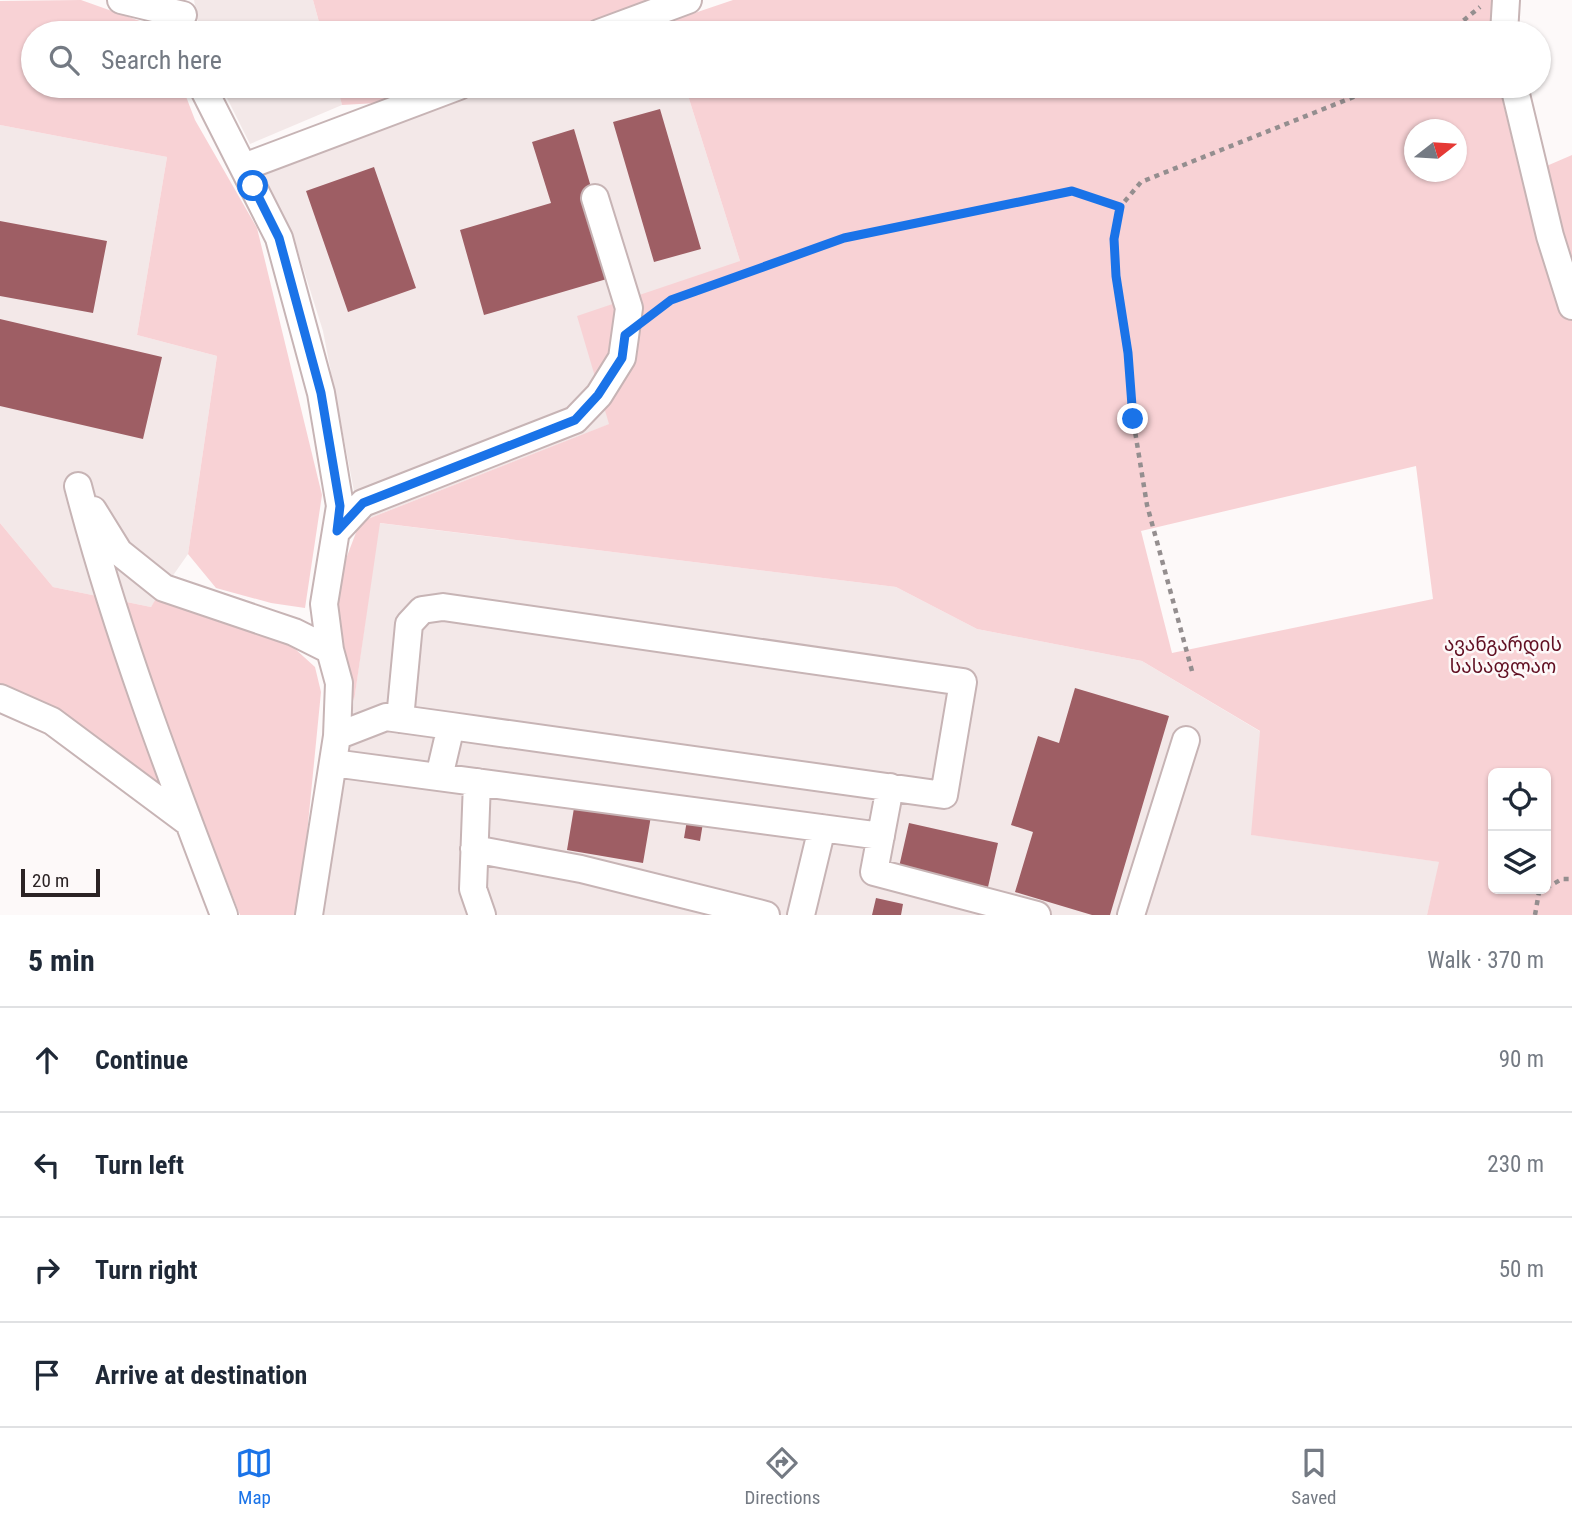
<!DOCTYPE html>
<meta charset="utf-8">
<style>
:root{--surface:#fff;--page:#f6f6f7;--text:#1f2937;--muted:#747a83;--line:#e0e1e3;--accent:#1a73e8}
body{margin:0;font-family:"Roboto Condensed","Noto Sans Georgian",sans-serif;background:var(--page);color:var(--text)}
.controls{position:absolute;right:21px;bottom:21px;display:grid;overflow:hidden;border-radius:10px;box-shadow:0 2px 5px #0004}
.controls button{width:63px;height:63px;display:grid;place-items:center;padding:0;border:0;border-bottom:2px solid var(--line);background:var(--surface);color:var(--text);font:35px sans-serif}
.compass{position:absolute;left:1404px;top:119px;width:63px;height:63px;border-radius:50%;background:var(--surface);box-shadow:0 2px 5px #0004;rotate:73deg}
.scale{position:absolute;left:21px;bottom:18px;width:79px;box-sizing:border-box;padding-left:7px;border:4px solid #2b2324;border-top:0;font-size:19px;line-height:24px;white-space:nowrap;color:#2b2324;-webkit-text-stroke:5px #fdf9f9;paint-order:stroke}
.stop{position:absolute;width:21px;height:21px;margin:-16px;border:5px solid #1a73e8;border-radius:50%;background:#fff}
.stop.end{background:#1a73e8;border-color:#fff;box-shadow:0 2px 7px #0008}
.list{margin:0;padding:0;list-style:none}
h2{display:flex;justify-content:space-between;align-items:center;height:91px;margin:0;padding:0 28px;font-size:30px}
h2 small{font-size:23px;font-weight:400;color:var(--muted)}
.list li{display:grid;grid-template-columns:46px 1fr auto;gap:21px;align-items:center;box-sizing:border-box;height:105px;padding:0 28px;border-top:2px solid var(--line)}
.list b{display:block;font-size:26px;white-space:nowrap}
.list em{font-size:23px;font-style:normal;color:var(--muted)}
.icon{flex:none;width:38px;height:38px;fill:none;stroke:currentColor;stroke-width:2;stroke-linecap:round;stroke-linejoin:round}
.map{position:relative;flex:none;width:1572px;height:915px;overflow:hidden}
.search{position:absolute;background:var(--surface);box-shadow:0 2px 5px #0004;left:21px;right:21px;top:21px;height:77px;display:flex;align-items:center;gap:18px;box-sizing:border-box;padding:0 24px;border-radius:38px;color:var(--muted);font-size:26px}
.sheet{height:511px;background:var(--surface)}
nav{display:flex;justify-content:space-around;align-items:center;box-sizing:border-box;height:98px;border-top:2px solid var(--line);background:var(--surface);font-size:19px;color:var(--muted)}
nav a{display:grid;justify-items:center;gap:4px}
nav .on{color:var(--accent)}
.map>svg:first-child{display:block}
</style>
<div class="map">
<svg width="1572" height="915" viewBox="0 0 1572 915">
<rect width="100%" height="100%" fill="#fdf9f9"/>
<path fill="#f3e8e8" d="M 194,0 L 313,0 L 322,33 L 200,33 Z
M 221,86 L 337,86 L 342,105 L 250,144 Z
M 495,86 L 685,86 L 740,261 L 610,424 L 360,522 L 323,331 L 294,239 L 262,172 Z
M 0,125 L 167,157 L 137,335 L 217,356 L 188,554 L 151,607 L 53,587 L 0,523 Z
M 379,523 L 896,587 L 977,629 L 1142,661 L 1261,732 L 1252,835 L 1440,862 L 1427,915 L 324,915 Z"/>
<path fill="#f8d2d5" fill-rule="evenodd" d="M 81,0 L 168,31 L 169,33 L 33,33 L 33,86 L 182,86 L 195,120 L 257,228 L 322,495 L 305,608 L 271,603 L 216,588 L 188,554 L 217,356 L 137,335 L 167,157 L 0,125 L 0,1 Z
M 313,0 L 650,0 L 561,33 L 322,33 Z
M 733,0 L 1499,0 L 1493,33 L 668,33 L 665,23 Z
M 337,86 L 422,86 L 377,103 L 342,105 Z
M 685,86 L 1499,86 L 1521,177 L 1572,155 L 1572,915 L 1427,915 L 1439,862 L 1251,835 L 1260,731 L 1142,661 L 977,629 L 896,587 L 380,523 L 354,701 L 334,611 L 341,572 L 360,522 L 609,424 L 577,316 L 740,261 ZM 1414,130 L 1456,130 L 1456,172 L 1414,172 ZM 1416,466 L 1433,599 L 1172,653 L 1141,531 ZM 1493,773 L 1546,773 L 1546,889 L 1493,889 Z
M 0,523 L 53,587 L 151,607 L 157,597 L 293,647 L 315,667 L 321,692 L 299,915 L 240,915 L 200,814 L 69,718 L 0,683 Z"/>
<path fill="#9e5e64" d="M 660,109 L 701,249 L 654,262 L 613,122 Z
M 574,129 L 617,276 L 484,315 L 460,230 L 551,203 L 532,142 Z
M 374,167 L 416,288 L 348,312 L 306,191 Z
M 0,221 L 107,241 L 93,313 L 0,296 Z
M 0,319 L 162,357 L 143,439 L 0,406 Z
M 1075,688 L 1169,716 L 1110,915 L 1092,915 L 1015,892 L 1033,832 L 1011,825 L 1038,736 L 1059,743 Z
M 575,802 L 651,816 L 643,863 L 567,850 Z
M 687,820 L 703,823 L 700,841 L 684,838 Z
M 909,823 L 998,843 L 988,887 L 899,867 Z
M 876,898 L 903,904 L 901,915 L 872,915 Z"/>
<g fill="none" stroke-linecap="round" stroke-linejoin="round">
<g stroke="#c7b4b5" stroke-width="30">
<path id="minor" d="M 121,0 L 183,15
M 599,33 L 688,0
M 1504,33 L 1506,0
M 202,86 L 279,238 L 321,393 L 340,506 L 324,604 L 330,650 L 339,683 L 337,736 L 309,915
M 1514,86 L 1550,236 L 1572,306
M 244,167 L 459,86
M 78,486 C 116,632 170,774 224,915
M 93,510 L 119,552 L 164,588 L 294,632 L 330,650
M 337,531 L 363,503 L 575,420 L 599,395 L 622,358 L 629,308 L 595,198
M 0,698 L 52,721 L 189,823
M 337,736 L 386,717 L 451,726 L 944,795 L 963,682 L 443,607 L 422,610 L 409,624 L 400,719
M 333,763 L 881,836
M 439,777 L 451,726
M 477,782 L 473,889 L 482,915
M 890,787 L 874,872 L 1037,915
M 474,849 L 581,869 L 766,915
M 801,915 L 822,828
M 1131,915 L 1186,740"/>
</g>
<path stroke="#948e8f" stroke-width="4.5" stroke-dasharray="5 5" stroke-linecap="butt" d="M 1448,33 L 1480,7
M 654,313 L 671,300 L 844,238 L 1072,191 L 1120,207
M 1192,671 L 1147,505 L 1133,419 L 1128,353 L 1116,276 L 1114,239 L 1120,207 L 1141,182 L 1381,86
M 1546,888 L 1562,879 L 1572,879
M 1535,915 L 1539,892 L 1545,889"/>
<use href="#minor" stroke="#fff" stroke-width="26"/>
</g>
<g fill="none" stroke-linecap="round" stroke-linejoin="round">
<path stroke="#1a73e8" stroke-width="9" d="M 253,186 L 279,238 L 321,393 L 340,506 L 337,531 L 363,503 L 575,420 L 598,395 L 622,358 L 625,335 L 671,300 L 844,238 L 1072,191 L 1120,207 L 1114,239 L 1116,276 L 1128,353 L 1133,419"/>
</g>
<g text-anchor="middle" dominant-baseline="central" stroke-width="5" stroke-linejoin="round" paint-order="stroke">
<g font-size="19" fill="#610f22" stroke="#fdf9f9">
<text x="1503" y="644">ავანგარდის<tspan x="1503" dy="22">სასაფლაო</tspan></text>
</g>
</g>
</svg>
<div class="controls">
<button><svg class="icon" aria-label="locate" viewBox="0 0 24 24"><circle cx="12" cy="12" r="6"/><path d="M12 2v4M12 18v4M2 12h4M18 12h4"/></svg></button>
<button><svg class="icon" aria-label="layers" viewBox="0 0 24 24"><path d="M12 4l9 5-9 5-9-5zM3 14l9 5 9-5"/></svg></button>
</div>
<svg class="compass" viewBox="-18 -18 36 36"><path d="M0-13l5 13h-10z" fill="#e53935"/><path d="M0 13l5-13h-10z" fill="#747a83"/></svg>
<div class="scale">20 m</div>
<div class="stop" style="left:253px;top:186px"></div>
<div class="stop end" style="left:1133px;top:419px"></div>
<div class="search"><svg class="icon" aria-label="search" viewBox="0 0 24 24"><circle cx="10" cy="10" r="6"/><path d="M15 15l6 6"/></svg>Search here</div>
</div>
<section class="sheet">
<h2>5 min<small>Walk · 370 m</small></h2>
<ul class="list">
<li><svg class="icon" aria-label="ahead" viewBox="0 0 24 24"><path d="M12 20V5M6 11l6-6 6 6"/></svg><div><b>Continue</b></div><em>90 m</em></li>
<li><svg class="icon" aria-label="left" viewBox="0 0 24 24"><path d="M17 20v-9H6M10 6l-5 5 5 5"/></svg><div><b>Turn left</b></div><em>230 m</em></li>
<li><svg class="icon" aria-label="right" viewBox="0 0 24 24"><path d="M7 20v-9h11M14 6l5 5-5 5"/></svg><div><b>Turn right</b></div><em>50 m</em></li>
<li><svg class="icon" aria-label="arrive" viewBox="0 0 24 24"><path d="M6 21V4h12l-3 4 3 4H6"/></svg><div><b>Arrive at destination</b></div></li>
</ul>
</section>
<nav>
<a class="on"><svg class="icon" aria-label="map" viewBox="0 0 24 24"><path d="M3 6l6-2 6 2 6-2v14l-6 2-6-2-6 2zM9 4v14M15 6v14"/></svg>Map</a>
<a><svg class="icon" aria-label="directions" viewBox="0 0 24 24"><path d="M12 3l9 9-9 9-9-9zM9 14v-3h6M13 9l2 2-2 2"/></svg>Directions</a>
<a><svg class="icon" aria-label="saved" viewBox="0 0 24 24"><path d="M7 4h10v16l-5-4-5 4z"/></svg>Saved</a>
</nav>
